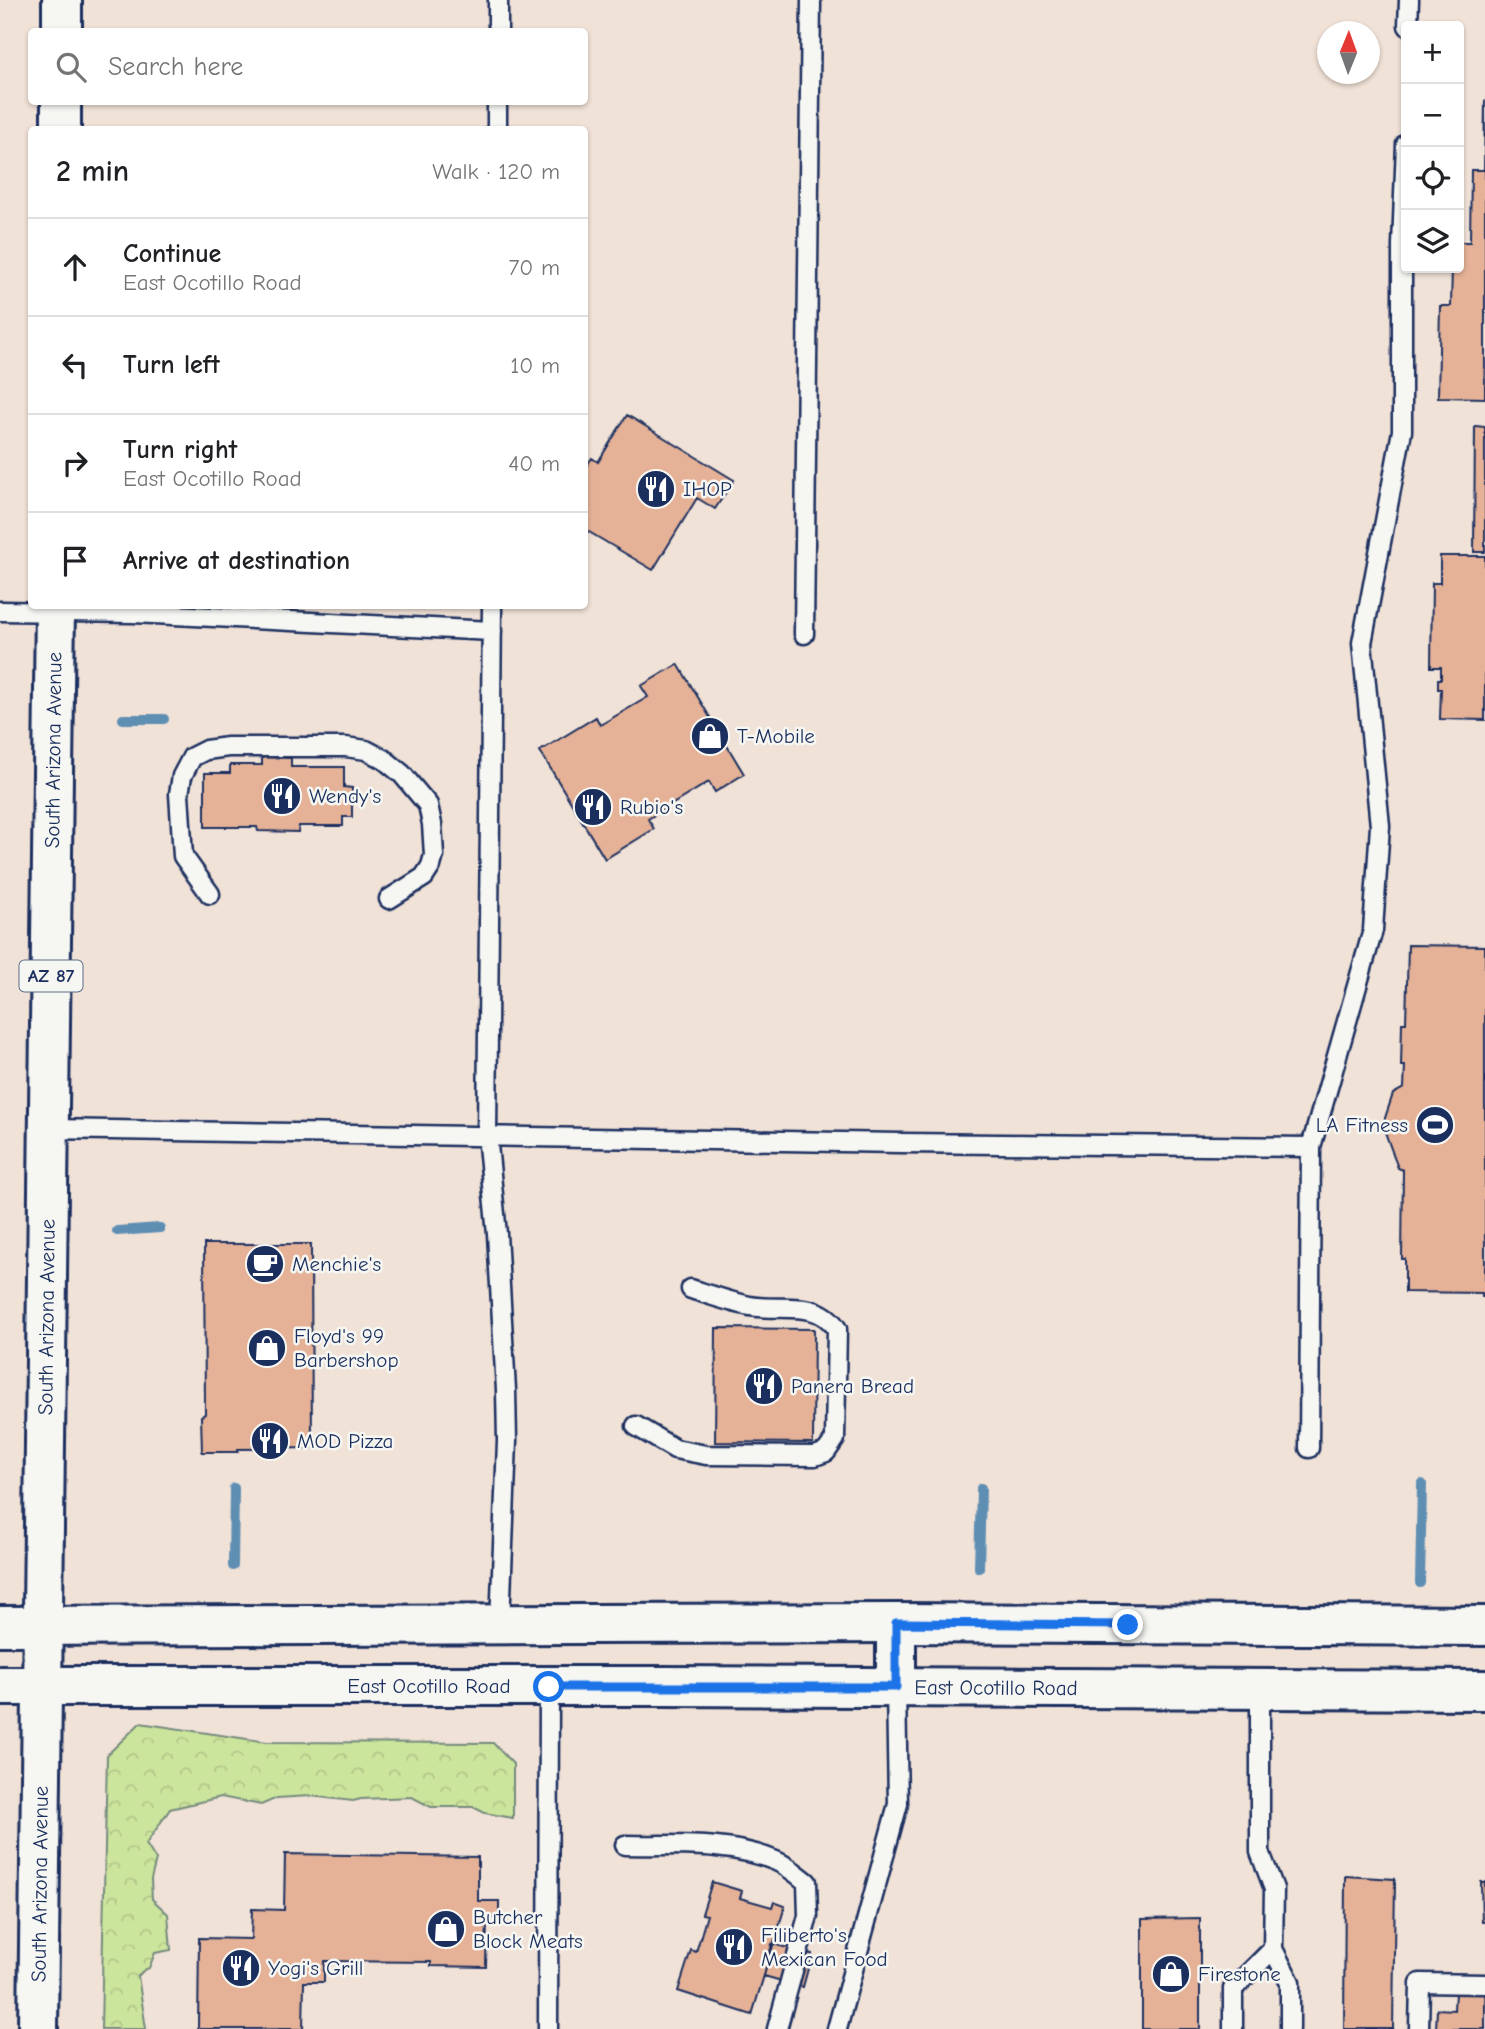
<!DOCTYPE html>
<meta charset="utf-8">
<style>
:root{--surface:#fff;--page:#f2f2f2;--text:#202124;--muted:#757577;--line:#e0e0e0}
body{margin:0;font-family:"Comic Neue",sans-serif;background:var(--page);color:var(--text)}
.controls{position:absolute;right:21px;top:21px;display:grid;overflow:hidden;border-radius:7px;box-shadow:0 2px 5px #0004}
.controls button{width:63px;height:63px;display:grid;place-items:center;padding:0;border:0;border-bottom:2px solid var(--line);background:var(--surface);color:var(--text);font:35px sans-serif}
.compass{position:absolute;left:1317px;top:21px;width:63px;height:63px;border-radius:50%;background:var(--surface);box-shadow:0 2px 5px #0004;rotate:1deg}
.stop{position:absolute;width:21px;height:21px;margin:-16px;border:5px solid #1a73e8;border-radius:50%;background:#fff}
.stop.end{background:#1a73e8;border-color:#fff;box-shadow:0 2px 7px #0008}
.list{margin:0;padding:0;list-style:none}
h2{display:flex;justify-content:space-between;align-items:center;height:91px;margin:0;padding:0 28px;font-size:30px}
h2 small{font-size:23px;font-weight:400;color:var(--muted)}
.list li{display:grid;grid-template-columns:46px 1fr auto;gap:21px;align-items:center;box-sizing:border-box;height:98px;padding:0 28px;border-top:2px solid var(--line)}
.list b{display:block;font-size:26px;white-space:nowrap}
.list p{margin:0;font-size:23px;white-space:nowrap;color:var(--muted)}
.list em{font-size:23px;font-style:normal;color:var(--muted)}
.icon{flex:none;width:38px;height:38px;fill:none;stroke:currentColor;stroke-width:2;stroke-linecap:round;stroke-linejoin:round}
.map{position:relative;flex:none;width:1485px;height:2029px;overflow:hidden}
.search{position:absolute;background:var(--surface);box-shadow:0 2px 5px #0004;left:28px;top:28px;width:560px;height:77px;display:flex;align-items:center;gap:18px;box-sizing:border-box;padding:0 24px;border-radius:7px;color:var(--muted);font-size:26px}
.panel{position:absolute;background:var(--surface);box-shadow:0 2px 5px #0004;left:28px;top:126px;width:560px;height:483px;border-radius:7px}
.map>svg:first-child{display:block}
</style>
<div class="map">
<svg width="1485" height="2029" viewBox="0 0 1485 2029">
<defs>
<pattern id="forest-crowns" width="20" height="18" patternUnits="userSpaceOnUse" patternTransform="scale(1.75)"><rect width="20" height="18" fill="#cce59c"/><path d="M2 6a3 3 0 1 1 6 0M12 15a3 3 0 1 1 6 0" fill="none" stroke="#afc589"/></pattern>
</defs>
<rect width="100%" height="100%" fill="#f1e2d7"/>
<filter id="ink" filterUnits="userSpaceOnUse"><feTurbulence type="fractalNoise" baseFrequency=".0143" numOctaves="2"/><feDisplacementMap in="SourceGraphic" scale="14" xChannelSelector="R" yChannelSelector="G"/><feConvolveMatrix kernelMatrix="1 2 1 2 8 2 1 2 1" color-interpolation-filters="sRGB"/></filter>
<g filter="url(#ink)">
<path fill="url(#forest-crowns)" stroke="#748a7d" stroke-width="2" d="M 140,1723 L 267,1742 L 493,1743 L 513,1764 L 513,1818 L 485,1813 L 473,1807 L 431,1807 L 412,1797 L 361,1799 L 353,1801 L 310,1796 L 277,1798 L 261,1805 L 221,1797 L 170,1809 L 146,1844 L 156,1860 L 151,1879 L 152,1899 L 168,1914 L 171,1950 L 155,1953 L 149,1968 L 144,1970 L 138,1976 L 146,2029 L 101,2029 L 107,1755 Z"/>
<g fill="none" stroke-linecap="round" stroke-linejoin="round">
<path stroke="#5e8eb3" stroke-width="10" d="M 123,719 L 164,719
M 117,1231 L 160,1228
M 233,1566 L 234,1488
M 979,1568 L 981,1488
M 1420,1583 L 1422,1484"/>
</g>
<path fill="#e5b297" stroke="#1b2f5e" stroke-width="2" d="M 1485,100 L 1485,398 L 1438,397 L 1440,306 L 1451,306 L 1452,268 L 1459,268 L 1459,242 L 1470,242 L 1471,170 L 1484,170 Z
M 627,415 L 734,480 L 715,509 L 697,498 L 653,570 L 584,529 L 584,469 L 592,458 L 598,462 Z
M 1475,426 L 1485,427 L 1485,552 L 1474,552 Z
M 1440,556 L 1485,556 L 1485,720 L 1440,719 L 1441,689 L 1438,689 L 1438,679 L 1441,679 L 1441,667 L 1431,667 L 1432,583 L 1440,583 Z
M 678,664 L 744,774 L 715,792 L 709,782 L 648,819 L 654,829 L 605,859 L 540,751 L 596,717 L 600,725 L 648,697 L 641,686 Z
M 262,757 L 291,758 L 291,767 L 344,767 L 344,787 L 352,788 L 352,817 L 343,817 L 343,826 L 299,826 L 298,832 L 258,831 L 257,827 L 205,827 L 205,773 L 230,773 L 230,765 L 262,765 Z
M 1408,945 L 1485,946 L 1485,1297 L 1482,1297 L 1482,1293 L 1405,1292 L 1405,1259 L 1402,1259 L 1403,1170 L 1398,1168 L 1385,1132 L 1385,1118 L 1393,1094 L 1404,1088 L 1405,1066 L 1401,1066 L 1402,1023 L 1406,1023 Z
M 204,1244 L 311,1244 L 312,1448 L 238,1449 L 238,1452 L 202,1452 L 201,1416 L 205,1414 Z
M 716,1328 L 814,1329 L 813,1443 L 715,1442 Z
M 285,1854 L 478,1857 L 478,1901 L 499,1901 L 499,1918 L 487,1918 L 486,1967 L 431,1966 L 431,1962 L 324,1961 L 324,1982 L 304,1982 L 303,2029 L 198,2029 L 199,1938 L 251,1939 L 252,1909 L 284,1910 Z
M 1345,1876 L 1395,1879 L 1393,2029 L 1344,2029 Z
M 712,1882 L 742,1891 L 740,1898 L 772,1907 L 774,1902 L 785,1906 L 752,2015 L 678,1991 L 691,1950 L 696,1952 L 707,1915 L 702,1914 Z
M 1481,1882 L 1485,1882 L 1485,1922 L 1482,1922 Z
M 1200,1918 L 1200,2029 L 1142,2029 L 1142,1919 Z
M 772,1944 L 812,1954 L 803,1987 L 764,1976 Z
M 1455,1992 L 1485,1993 L 1485,2029 L 1436,2029 L 1437,2009 L 1454,2010 Z"/>
<g fill="none" stroke-linecap="round" stroke-linejoin="round">
<g stroke="#1b2f5e" stroke-width="23">
<path id="service" d="M 1408,26 L 1409,0
M 498,32 L 498,0
M 497,130 L 497,102
M 492,606 L 487,1135 L 497,1234 L 506,1390 L 507,1441 L 500,1624
M 0,611 L 133,613 L 492,631
M 804,634 L 811,0
M 210,894 L 183,856 L 179,794 L 182,776 L 192,757 L 206,750 L 228,747 L 346,747 L 366,750 L 385,760 L 402,774 L 428,805 L 432,824 L 434,855 L 431,866 L 424,877 L 389,899
M 49,1129 L 900,1143 L 1311,1147
M 636,1426 L 675,1449 L 706,1455 L 815,1456 L 826,1452 L 835,1439 L 837,1329 C 818,1298 779,1312 750,1306 C 730,1302 710,1295 691,1289
M 1309,1448 L 1311,1147 L 1373,930 L 1380,826 L 1362,643 L 1402,431 L 1402,245 L 1406,144
M 1260,1689 L 1260,1852 L 1274,1889 L 1273,1949 L 1290,1982 L 1290,2029
M 625,1845 C 674,1846 729,1841 776,1861 C 788,1866 797,1874 807,1882 L 808,1916 L 777,2029
M 548,2029 L 549,1687
M 837,2029 L 898,1804 L 896,1687
M 1233,2029 L 1233,1989 L 1273,1949
M 1419,2029 L 1420,1983 L 1485,1984"/>
</g>
<g stroke="#1b2f5e" stroke-width="44">
<g id="secondary">
<path d="M 0,1626 L 896,1623 L 1485,1626"/>
<path id="s1" d="M 0,1686 L 661,1686 L 1485,1690"/>
<path d="M 896,1687 L 896,1623"/>
</g>
</g>
<g stroke="#1b2f5e" stroke-width="44">
<g id="primary">
<path d="M 62,32 L 62,0"/>
<path d="M 61,130 L 61,102"/>
<path id="s2" d="M 38,2029 L 55,606"/>
</g>
</g>
<use href="#service" stroke="#f6f6f2" stroke-width="18"/>
<use href="#secondary" stroke="#f6f6f2" stroke-width="38"/>
<use href="#primary" stroke="#f6f6f2" stroke-width="38"/>
</g>
</g>
<g fill="none" stroke-linecap="round" stroke-linejoin="round" filter="url(#ink)">
<path stroke="#1a73e8" stroke-width="9" d="M 549,1687 L 896,1687 L 896,1623 L 1128,1625"/>
</g>
<defs>
<g id="restaurant-disc" transform="scale(2.0125)"><circle r="9.5" fill="#1b2f5e" stroke="#f6f6f2"/><path d="M-5-6h1v4h1v-4h1v4h1v-4h1v5L-1.5 .5V6h-2V.5L-5-1ZM5-6V6H3V1.5H1.5Q1.5-4 5-6Z" fill="#fff"/></g>
<g id="shop-disc" transform="scale(2.0125)"><circle r="9.5" fill="#1b2f5e" stroke="#f6f6f2"/><path d="M-5-2.5h2.3a2.7 3.5 0 0 1 5.4 0H5L5.5 6h-11ZM-1.5-2.5h3a1.5 2.3 0 0 0-3 0Z" fill="#fff"/></g>
<g id="stadium-disc" transform="scale(2.0125)"><circle r="9.5" fill="#1b2f5e" stroke="#f6f6f2"/><path d="M0-5a6.5 5 0 1 0 0 10a6.5 5 0 1 0 0-10ZM-3.5-1.8h7v3.6h-7Z" fill="#fff"/></g>
<g id="cafe-disc" transform="scale(2.0125)"><circle r="9.5" fill="#1b2f5e" stroke="#f6f6f2"/><path d="M-5.5-4.5H6V0H3Q3 3.5 0 3.5H-2.5Q-5.5 3.5-5.5 0ZM3-3.2v2h1.7v-2ZM-6 4.5H4V6H-6Z" fill="#fff"/></g>
</defs>
<g fill-rule="evenodd">
<use href="#restaurant-disc" x="656" y="489"/>
<use href="#shop-disc" x="710" y="736"/>
<use href="#restaurant-disc" x="282" y="796"/>
<use href="#restaurant-disc" x="593" y="807"/>
<use href="#stadium-disc" x="1435" y="1125"/>
<use href="#cafe-disc" x="265" y="1264"/>
<use href="#shop-disc" x="267" y="1348"/>
<use href="#restaurant-disc" x="764" y="1386"/>
<use href="#restaurant-disc" x="270" y="1441"/>
<use href="#shop-disc" x="446" y="1929"/>
<use href="#restaurant-disc" x="734" y="1947"/>
<use href="#restaurant-disc" x="241" y="1968"/>
<use href="#shop-disc" x="1171" y="1974"/>
</g>
<g text-anchor="middle" dominant-baseline="central" stroke-width="5" stroke-linejoin="round" paint-order="stroke">
<rect fill="#f6f6f2" stroke="#5d6b8a" stroke-width="2" x="19.5" y="960.5" width="63" height="31" rx="5"/>
<g font-size="19" font-weight="bold" fill="#1b2f5e">
<text x="51" y="976">AZ 87</text>
</g>
<g font-size="21" fill="#1b2f5e" stroke="#f6f6f2" text-anchor="start">
<text x="683" y="489">IHOP</text>
<text x="737" y="736">T-Mobile</text>
<text x="309" y="796">Wendy's</text>
<text x="620" y="807">Rubio's</text>
<text x="1408" y="1125" text-anchor="end">LA Fitness</text>
<text x="292" y="1264">Menchie's</text>
<text x="294" y="1336">Floyd's 99<tspan x="294" dy="24">Barbershop</tspan></text>
<text x="791" y="1386">Panera Bread</text>
<text x="297" y="1441">MOD Pizza</text>
<text x="473" y="1917">Butcher<tspan x="473" dy="24">Block Meats</tspan></text>
<text x="761" y="1935">Filiberto's<tspan x="761" dy="24">Mexican Food</tspan></text>
<text x="268" y="1968">Yogi's Grill</text>
<text x="1198" y="1974">Firestone</text>
</g>
<g font-size="21" fill="#1b2f5e" stroke="#f6f6f2">
<text stroke="none"><textPath href="#s2" startOffset="1279">South Arizona Avenue</textPath></text>
<text stroke="none"><textPath href="#s2" startOffset="712">South Arizona Avenue</textPath></text>
<text stroke="none"><textPath href="#s1" startOffset="429">East Ocotillo Road</textPath></text>
<text stroke="none"><textPath href="#s1" startOffset="996">East Ocotillo Road</textPath></text>
<text stroke="none"><textPath href="#s2" startOffset="145">South Arizona Avenue</textPath></text>
</g>
</g>
</svg>
<div class="controls">
<button>+</button>
<button>−</button>
<button><svg class="icon" aria-label="locate" viewBox="0 0 24 24"><circle cx="12" cy="12" r="6"/><path d="M12 2v4M12 18v4M2 12h4M18 12h4"/></svg></button>
<button><svg class="icon" aria-label="layers" viewBox="0 0 24 24"><path d="M12 4l9 5-9 5-9-5zM3 14l9 5 9-5"/></svg></button>
</div>
<svg class="compass" viewBox="-18 -18 36 36"><path d="M0-13l5 13h-10z" fill="#e53935"/><path d="M0 13l5-13h-10z" fill="#757577"/></svg>
<div class="stop" style="left:549px;top:1687px"></div>
<div class="stop end" style="left:1128px;top:1625px"></div>
<div class="search"><svg class="icon" aria-label="search" viewBox="0 0 24 24"><circle cx="10" cy="10" r="6"/><path d="M15 15l6 6"/></svg>Search here</div>
<section class="panel">
<h2>2 min<small>Walk · 120 m</small></h2>
<ul class="list">
<li><svg class="icon" aria-label="ahead" viewBox="0 0 24 24"><path d="M12 20V5M6 11l6-6 6 6"/></svg><div><b>Continue</b><p>East Ocotillo Road</p></div><em>70 m</em></li>
<li><svg class="icon" aria-label="left" viewBox="0 0 24 24"><path d="M17 20v-9H6M10 6l-5 5 5 5"/></svg><div><b>Turn left</b></div><em>10 m</em></li>
<li><svg class="icon" aria-label="right" viewBox="0 0 24 24"><path d="M7 20v-9h11M14 6l5 5-5 5"/></svg><div><b>Turn right</b><p>East Ocotillo Road</p></div><em>40 m</em></li>
<li><svg class="icon" aria-label="arrive" viewBox="0 0 24 24"><path d="M6 21V4h12l-3 4 3 4H6"/></svg><div><b>Arrive at destination</b></div></li>
</ul>
</section>
</div>
